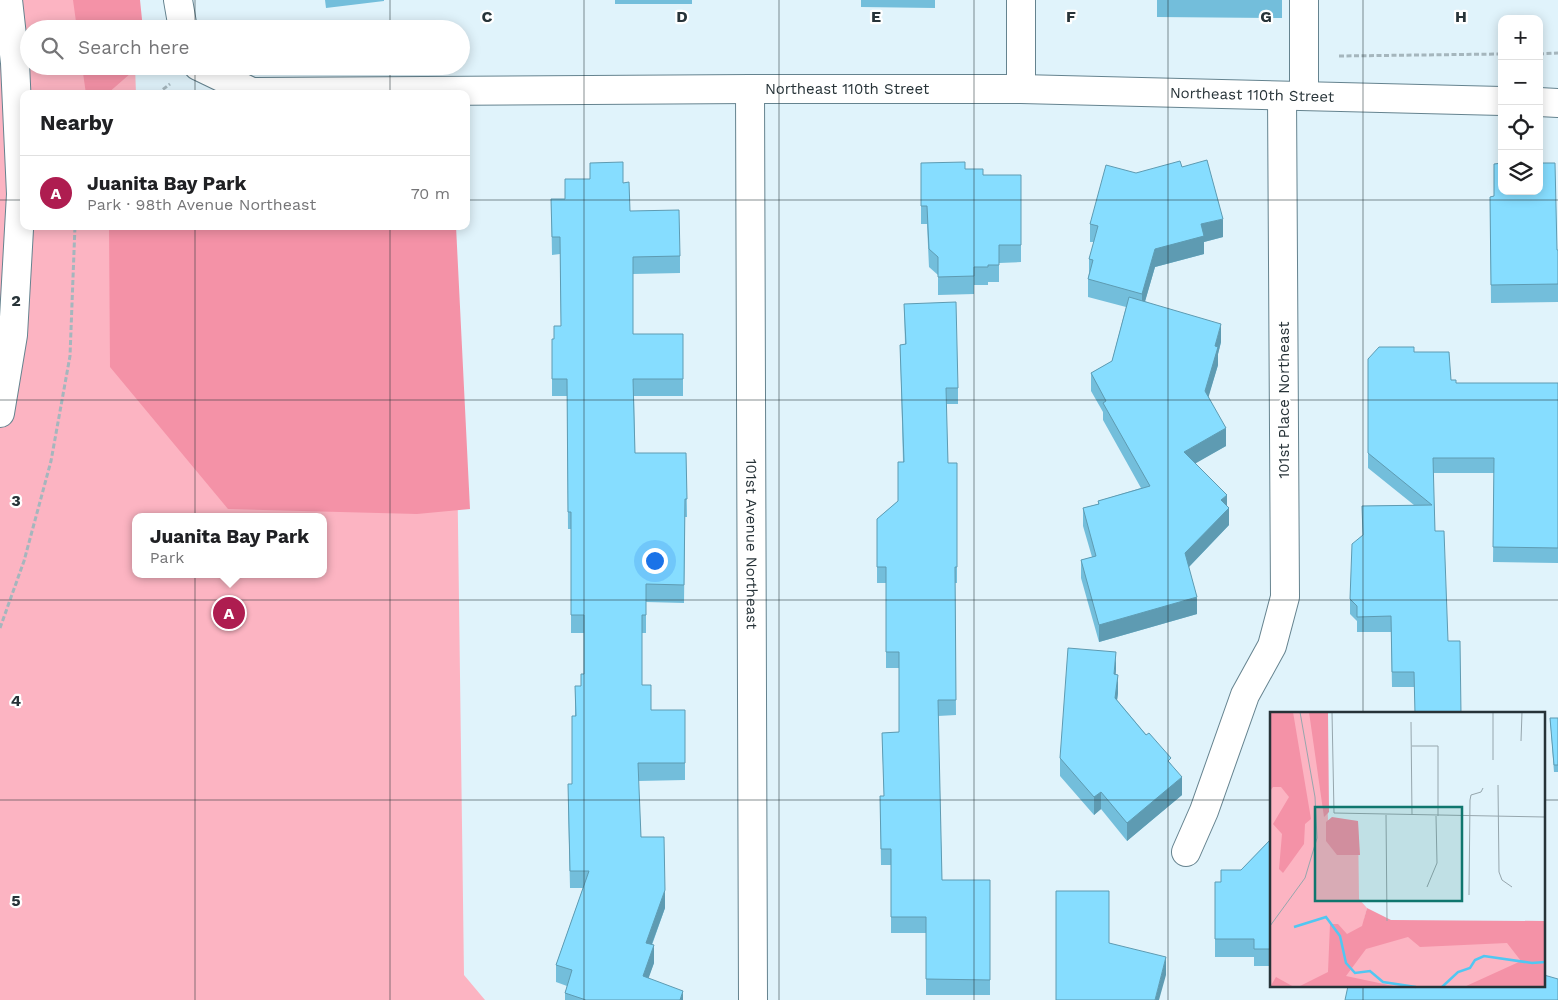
<!DOCTYPE html>
<meta charset="utf-8">
<style>
:root{--surface:#fff;--page:#f6f6f6;--text:#202124;--muted:#757577;--line:#e0e0e0;--accent:#ae1d50}
body{margin:0;font-family:"Work Sans",sans-serif;background:var(--page);color:var(--text)}
.controls{position:absolute;right:15px;top:15px;display:grid;overflow:hidden;border-radius:10px;box-shadow:0 2px 12px #0003}
.controls button{width:45px;height:45px;display:grid;place-items:center;padding:0;border:0;border-bottom:1px solid var(--line);background:var(--surface);color:var(--text);font:25px sans-serif}
.you{position:absolute;left:654px;top:560px;width:18px;height:18px;margin:-12px;border:4px solid #fff;border-radius:50%;background:#1a73e8;box-shadow:0 0 0 8px #1a73e833}
.badge{display:grid;place-items:center;width:32px;height:32px;border-radius:50%;background:var(--accent);color:#fff;font-size:16px;font-weight:700}
.pin{position:absolute;translate:-50% -50%;border:2px solid #fff;box-shadow:0 1px 5px #0006}
.popup{position:absolute;left:132px;top:513px;width:195px;height:65px;box-sizing:border-box;display:grid;place-content:center;border-radius:10px;background:var(--surface);filter:drop-shadow(0 1px 4px #0005);font-size:16px;white-space:nowrap;color:var(--muted)}
.popup b{font-size:19px;color:var(--text)}
.popup::after{content:'';position:absolute;left:50%;top:100%;margin-left:-10px;border:10px solid transparent;border-top-color:var(--surface)}
.list{margin:0;padding:0;list-style:none}
h2{display:flex;justify-content:space-between;align-items:center;height:65px;margin:0;padding:0 20px;font-size:21px}
h2 small{font-size:16px;font-weight:400;color:var(--muted)}
.list li{display:grid;grid-template-columns:32px 1fr auto;gap:15px;align-items:center;box-sizing:border-box;height:75px;padding:0 20px;border-top:1px solid var(--line)}
.list b{display:block;font-size:19px;white-space:nowrap}
.list p{margin:0;font-size:16px;white-space:nowrap;color:var(--muted)}
.list em{font-size:16px;font-style:normal;color:var(--muted)}
.icon{flex:none;width:28px;height:28px;fill:none;stroke:currentColor;stroke-width:2;stroke-linecap:round;stroke-linejoin:round}
.map{position:relative;flex:none;width:1558px;height:1000px;overflow:hidden}
.search{position:absolute;background:var(--surface);box-shadow:0 2px 12px #0003;left:20px;top:20px;width:450px;height:55px;display:flex;align-items:center;gap:12px;box-sizing:border-box;padding:0 18px;border-radius:28px;color:var(--muted);font-size:19px}
.panel{position:absolute;background:var(--surface);box-shadow:0 2px 12px #0003;left:20px;top:90px;width:450px;height:140px;border-radius:10px}
.map>svg:first-child{display:block}
</style>
<div class="map">
<svg width="1558" height="1000" viewBox="0 0 1558 1000">
<rect width="100%" height="100%" fill="#e0f3fb"/>
<path fill="#fcb4c2" fill-rule="evenodd" d="M 0,0 L 132,0 L 133,29 L 29,29 L 29,66 L 135,66 L 136,94 L 24,94 L 24,226 L 454,226 L 464,975 L 485,1000 L 0,1000 ZM 135,517 L 323,517 L 323,574 L 135,574 Z"/>
<path fill="#f492a7" d="M 73,0 L 140,0 L 143,29 L 77,29 Z
M 82,66 L 139,66 L 107,94 L 86,94 Z
M 109,226 L 456,226 L 470,509 L 417,514 L 228,509 L 110,367 Z"/>
<g fill="none" stroke-linecap="round" stroke-linejoin="round">
<g stroke="#65838f" stroke-width="30">
<g id="minor">
<path d="M 178,0 L 183,29"/>
<path d="M 1304,0 L 1304,96"/>
<path id="s1" d="M 198,66 L 252,92 L 750,89 L 1021,89 L 1502,101"/>
<path id="s2" d="M 750,89 L 753,1000"/>
<path d="M 1021,89 L 1021,0"/>
<path d="M 1539,102 L 1558,103"/>
<path d="M 1186,852 L 1204,811 L 1245,695 L 1272,646 L 1285,597 L 1282,96"/>
</g>
</g>
<g stroke="#65838f" stroke-width="30">
<path id="major" d="M 0,413 L 13,335 L 21,194 L 15,63 L 8,0"/>
</g>
<path stroke="#a5b6bd" stroke-width="3" stroke-dasharray="5 2.5" stroke-linecap="butt" d="M 1539,54 L 1558,53
M 1339,56 L 1502,54
M 157,94 L 170,84
M 0,628 L 24,561 L 51,461 L 70,356 L 75,226"/>
<use href="#minor" stroke="#fff" stroke-width="28"/>
<use href="#major" stroke="#fff" stroke-width="28"/>
</g>
<path fill="#73bedb" d="M 325,0 L 384,0 L 384,1 L 326,8 Z
M 615,0 L 692,0 L 692,4 L 615,4 Z
M 861,0 L 935,0 L 935,8 L 861,7 Z
M 1157,0 L 1282,0 L 1282,18 L 1157,17 Z
M 921,163 L 965,169 L 983,175 L 1021,175 L 1021,262 L 999,263 L 999,282 L 988,282 L 988,285 L 974,285 L 974,294 L 938,295 L 938,275 L 929,267 L 927,224 L 921,224 Z
M 1182,167 L 1223,237 L 1204,242 L 1204,254 L 1155,267 L 1145,301 L 1221,342 L 1218,354 L 1218,365 L 1208,397 L 1226,446 L 1195,463 L 1227,505 L 1229,525 L 1189,567 L 1197,614 L 1099,642 L 1081,578 L 1081,560 L 1092,557 L 1083,526 L 1083,508 L 1098,504 L 1098,501 L 1141,488 L 1103,420 L 1103,412 L 1091,391 L 1091,373 L 1112,361 L 1126,307 L 1088,297 L 1088,279 L 1089,273 L 1089,259 L 1094,242 L 1090,242 L 1090,224 L 1136,173 Z
M 623,183 L 630,211 L 680,256 L 680,273 L 633,274 L 633,334 L 683,334 L 683,396 L 634,396 L 635,453 L 686,453 L 687,517 L 685,517 L 684,603 L 646,602 L 646,633 L 642,633 L 642,685 L 651,710 L 685,710 L 685,780 L 638,781 L 641,837 L 665,908 L 652,945 L 654,963 L 648,978 L 683,1000 L 565,1000 L 565,993 L 567,986 L 556,982 L 556,965 L 583,888 L 570,888 L 568,802 L 572,784 L 575,716 L 575,686 L 581,686 L 584,674 L 584,633 L 571,633 L 571,529 L 568,529 L 567,396 L 552,396 L 552,339 L 554,339 L 561,326 L 560,254 L 552,255 L 551,199 L 565,199 Z
M 1490,197 L 1557,250 L 1558,250 L 1558,302 L 1491,303 Z
M 904,304 L 958,388 L 958,404 L 946,404 L 948,463 L 957,463 L 957,583 L 955,583 L 956,715 L 938,716 L 942,880 L 990,880 L 990,995 L 926,995 L 926,933 L 891,933 L 891,865 L 881,865 L 880,796 L 884,796 L 882,733 L 899,732 L 899,668 L 886,668 L 886,583 L 877,583 L 877,519 L 898,501 L 903,462 L 900,345 L 905,344 Z
M 1414,352 L 1451,380 L 1456,383 L 1558,383 L 1558,563 L 1493,562 L 1494,473 L 1433,473 L 1435,531 L 1414,687 L 1392,687 L 1391,632 L 1357,632 L 1357,621 L 1350,614 L 1350,599 L 1363,535 L 1362,506 L 1414,505 L 1368,468 L 1368,359 Z
M 1116,670 L 1115,675 L 1118,693 L 1117,700 L 1171,764 L 1182,795 L 1127,841 L 1101,809 L 1094,815 L 1060,776 L 1060,758 Z
M 1550,718 L 1558,718 L 1558,772 L 1554,772 Z
M 1272,838 L 1272,966 L 1254,966 L 1254,957 L 1215,957 L 1215,882 L 1221,882 L 1241,870 Z"/>
<path fill="#5e9bb2" d="M 1223,219 L 1223,237 L 1204,242 L 1204,254 L 1155,267 L 1142,312 L 1142,294 L 1155,249 L 1201,224 Z
M 1221,324 L 1221,342 L 1218,354 L 1218,365 L 1205,409 L 1205,391 L 1215,346 Z
M 1226,428 L 1226,446 L 1184,470 L 1184,452 Z
M 1227,495 L 1227,510 L 1229,508 L 1229,525 L 1185,571 L 1185,553 L 1221,500 Z
M 1197,597 L 1197,614 L 1099,642 L 1099,625 Z
M 1116,652 L 1116,670 L 1114,692 L 1114,674 Z
M 1118,675 L 1118,693 L 1115,716 L 1115,698 Z
M 1182,777 L 1182,795 L 1127,841 L 1127,823 Z
M 1101,792 L 1101,809 L 1094,815 L 1094,797 Z
M 665,890 L 665,908 L 646,960 L 646,943 Z
M 654,945 L 654,963 L 643,994 L 643,976 Z
M 1166,957 L 1166,975 L 1159,1000 L 1155,1000 Z
M 683,991 L 683,1000 L 680,1000 Z"/>
<path fill="#86ddff" stroke="#5e9bb2" d="M 1207,160 L 1223,219 L 1201,224 L 1204,236 L 1155,249 L 1142,294 L 1088,279 L 1093,260 L 1089,259 L 1098,226 L 1090,224 L 1106,165 L 1136,173 L 1180,161 L 1182,167 Z
M 623,162 L 623,183 L 629,182 L 630,211 L 679,210 L 680,256 L 633,257 L 633,334 L 683,334 L 683,379 L 633,379 L 635,453 L 686,453 L 687,499 L 685,499 L 684,585 L 646,584 L 646,615 L 642,615 L 642,685 L 651,685 L 651,710 L 685,710 L 685,763 L 638,763 L 641,837 L 664,837 L 665,890 L 646,943 L 654,945 L 643,976 L 683,991 L 680,1000 L 586,1000 L 565,993 L 572,970 L 556,965 L 589,871 L 570,871 L 568,784 L 572,784 L 572,716 L 576,716 L 575,686 L 581,686 L 581,674 L 584,674 L 584,615 L 571,615 L 571,512 L 568,512 L 567,379 L 552,379 L 552,339 L 554,339 L 554,326 L 561,326 L 560,237 L 552,237 L 551,199 L 565,199 L 565,179 L 590,179 L 590,163 Z
M 965,162 L 965,169 L 983,169 L 983,175 L 1021,175 L 1021,245 L 999,245 L 999,265 L 988,265 L 988,267 L 974,267 L 974,276 L 938,277 L 938,257 L 929,249 L 927,206 L 921,206 L 921,163 Z
M 1502,163 L 1502,191 L 1539,191 L 1539,163 L 1555,163 L 1557,250 L 1558,250 L 1558,284 L 1491,285 L 1490,197 L 1494,196 L 1494,164 Z
M 1129,297 L 1221,324 L 1215,346 L 1218,347 L 1205,391 L 1226,428 L 1184,452 L 1227,495 L 1221,500 L 1229,508 L 1185,553 L 1197,597 L 1099,625 L 1081,560 L 1096,556 L 1083,508 L 1099,504 L 1098,501 L 1150,486 L 1103,403 L 1106,401 L 1091,373 L 1112,361 Z
M 956,302 L 958,388 L 946,388 L 948,463 L 957,463 L 957,567 L 955,567 L 956,700 L 938,700 L 942,880 L 990,880 L 990,980 L 926,979 L 926,917 L 891,917 L 891,849 L 881,849 L 880,796 L 884,796 L 882,733 L 899,732 L 899,652 L 886,652 L 886,567 L 877,567 L 877,519 L 898,501 L 898,462 L 904,462 L 900,345 L 906,344 L 904,304 Z
M 1379,347 L 1414,347 L 1414,352 L 1449,352 L 1451,380 L 1456,380 L 1456,383 L 1558,383 L 1558,548 L 1493,547 L 1494,458 L 1433,458 L 1435,531 L 1444,531 L 1448,641 L 1460,641 L 1461,714 L 1415,714 L 1414,672 L 1392,672 L 1391,616 L 1357,617 L 1357,606 L 1350,599 L 1352,544 L 1363,535 L 1362,506 L 1432,505 L 1368,453 L 1368,359 Z
M 1068,648 L 1116,652 L 1114,674 L 1118,675 L 1115,698 L 1146,735 L 1149,733 L 1171,758 L 1168,761 L 1182,777 L 1127,823 L 1101,792 L 1094,797 L 1060,758 Z
M 1550,718 L 1558,718 L 1558,765 L 1554,765 Z
M 1272,838 L 1272,949 L 1254,949 L 1254,939 L 1215,939 L 1215,882 L 1221,882 L 1221,870 L 1241,870 Z
M 1056,891 L 1109,891 L 1109,943 L 1166,957 L 1155,1000 L 1056,1000 Z
M 1544,975 L 1558,979 L 1558,1000 L 1345,1000 L 1348,986 L 1519,986 L 1525,987 L 1525,986 L 1544,986 Z"/>
<path fill="none" stroke="#273338" stroke-width="1" stroke-opacity="0.55" d="M 195,0 L 195,29M 390,0 L 390,29M 584,0 L 584,1000M 779,0 L 779,1000M 974,0 L 974,1000M 1168,0 L 1168,1000M 1363,0 L 1363,714M 195,66 L 195,94M 390,66 L 390,94M 0,200 L 24,200M 466,200 L 1558,200M 195,226 L 195,1000M 390,226 L 390,1000M 0,400 L 1558,400M 0,600 L 1558,600M 0,800 L 1272,800M 1544,800 L 1558,800M 1363,986 L 1363,1000"/>
<g text-anchor="middle" dominant-baseline="central" stroke-width="4.5" stroke-linejoin="round" paint-order="stroke">
<g font-size="15" fill="#273338" stroke="#fff">
<text stroke="none"><textPath href="#s1" startOffset="655">Northeast 110th Street</textPath></text>
<text stroke="none"><textPath href="#s1" startOffset="1060">Northeast 110th Street</textPath></text>
<text transform="translate(1284 400) rotate(-90)">101st Place Northeast</text>
<text stroke="none"><textPath href="#s2" startOffset="455">101st Avenue Northeast</textPath></text>
</g>
</g>
<g transform="translate(1270 712)">
<rect width="275" height="275" fill="#e0f3fb"/>
<path d="M 0,0 L 54,0 L 58,108 L 88,109 L 89,187 L 97,196 L 94,208 L 275,212 L 275,275 L 0,275 Z" fill="#fcb4c2"/>
<path d="M 0,0 L 23,0 L 41,107 L 35,112 L 34,132 L 13,161 L 9,157 L 12,122 L 3,112 L 19,85 L 11,75 L 3,75 L 0,79 ZM 39,0 L 58,0 L 59,100 L 54,105 ZM 62,105 L 88,109 L 90,143 L 67,143 L 56,129 L 56,110 ZM 97,196 L 121,208 L 275,209 L 275,275 L 194,275 L 251,249 L 237,231 L 150,235 L 138,225 L 96,237 L 76,264 L 128,275 L 28,275 L 58,260 L 60,212 L 68,212 L 77,222 L 92,214 ZM 6,265 L 24,275 L 0,275 Z" fill="#f492a7"/>
<path fill="none" stroke="#51c7f2" stroke-width="2.5" d="M 24,215 L 56,205 L 70,224 L 76,251 L 85,261 L 100,259 L 113,270 L 146,275M 172,275 L 188,260 L 200,256 L 205,248 L 214,244 L 262,251 L 275,250"/>
<path fill="none" stroke="#96a6ad" stroke-width="1" d="M 62,0 L 64,101 L 275,105M 141,10 L 142,103M 251,29 L 252,0M 142,34 L 168,34 L 168,104M 223,48 L 223,0M 228,73 L 229,160 L 232,168 L 242,175M 116,103 L 117,209M 157,175 L 167,151 L 166,104M 199,183 L 200,88 L 201,83 L 211,80 L 213,76M 0,214 L 35,166 L 47,126 L 45,85 L 30,0"/>
<path fill="#0f766e" fill-opacity="0.15" stroke="#0f766e" stroke-width="2.5" d="M 45,95 L 192,95 L 192,189 L 45,189 Z"/>
<rect width="275" height="275" fill="none" stroke="#273338" stroke-width="2.5"/>
</g>
<g font-size="16" text-anchor="middle" font-weight="bold" fill="#273338" stroke="#fff" stroke-width="4.5" stroke-linejoin="round" paint-order="stroke">
<text x="487" y="22">C</text>
<text x="682" y="22">D</text>
<text x="876" y="22">E</text>
<text x="1071" y="22">F</text>
<text x="1266" y="22">G</text>
<text x="1461" y="22">H</text>
<text x="16" y="306">2</text>
<text x="16" y="506">3</text>
<text x="16" y="706">4</text>
<text x="16" y="906">5</text>
</g>
</svg>
<div class="controls">
<button>+</button>
<button>−</button>
<button><svg class="icon" aria-label="locate" viewBox="0 0 24 24"><circle cx="12" cy="12" r="6"/><path d="M12 2v4M12 18v4M2 12h4M18 12h4"/></svg></button>
<button><svg class="icon" aria-label="layers" viewBox="0 0 24 24"><path d="M12 4l9 5-9 5-9-5zM3 14l9 5 9-5"/></svg></button>
</div>
<div class="you"></div>
<div class="pin badge" style="left:229px;top:613px">A</div>
<div class="popup"><b>Juanita Bay Park</b>Park</div>
<div class="search"><svg class="icon" aria-label="search" viewBox="0 0 24 24"><circle cx="10" cy="10" r="6"/><path d="M15 15l6 6"/></svg>Search here</div>
<section class="panel">
<h2>Nearby<small></small></h2>
<ul class="list">
<li><span class="badge">A</span><div><b>Juanita Bay Park</b><p>Park · 98th Avenue Northeast</p></div><em>70 m</em></li>
</ul>
</section>
</div>
